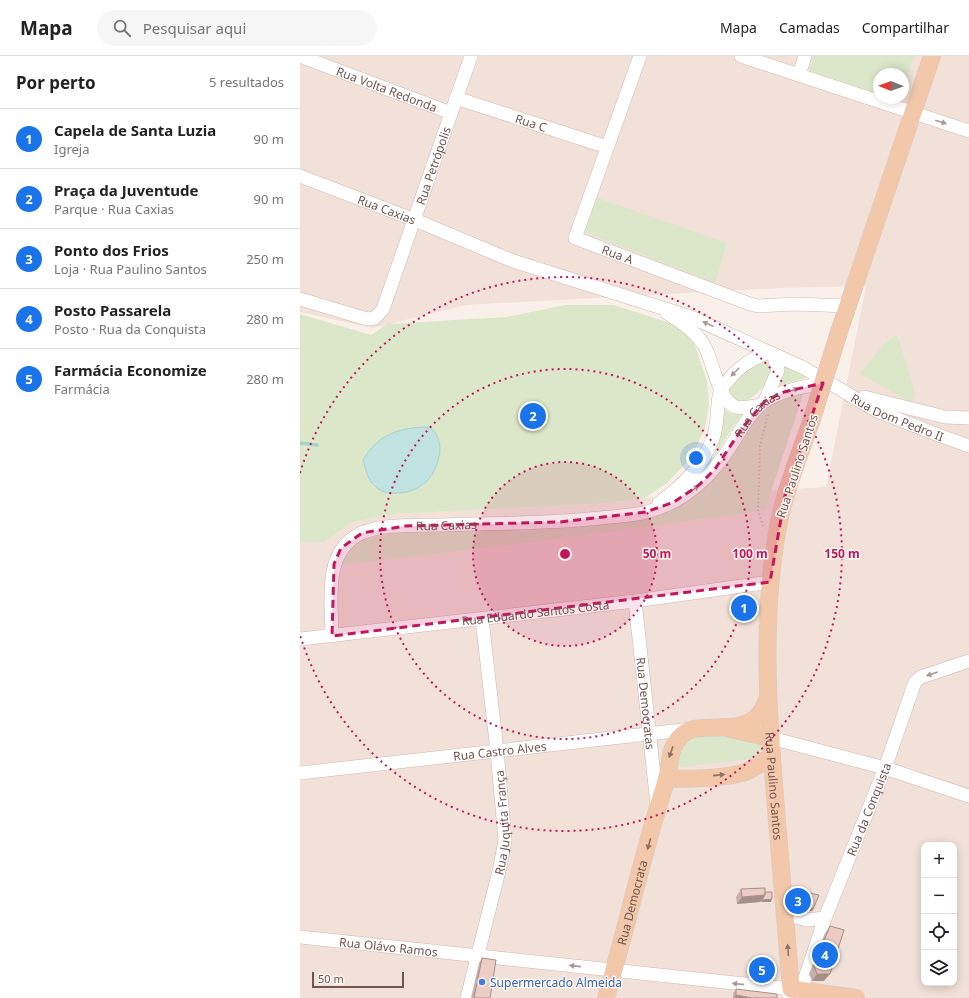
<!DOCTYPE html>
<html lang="pt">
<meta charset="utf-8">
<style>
:root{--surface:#fff;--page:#f6f6f6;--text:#222;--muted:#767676;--line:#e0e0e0;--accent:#1a73e8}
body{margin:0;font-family:"Noto Sans",sans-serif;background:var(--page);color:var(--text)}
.controls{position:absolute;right:12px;bottom:12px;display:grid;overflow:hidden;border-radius:8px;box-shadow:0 2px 10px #0003}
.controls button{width:36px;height:36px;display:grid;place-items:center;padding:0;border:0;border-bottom:1px solid var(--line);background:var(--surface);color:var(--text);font:20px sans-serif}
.compass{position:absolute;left:573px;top:12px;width:36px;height:36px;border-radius:50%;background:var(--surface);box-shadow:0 2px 10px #0003;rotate:271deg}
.scale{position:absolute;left:12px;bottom:10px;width:92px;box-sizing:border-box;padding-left:4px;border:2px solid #735550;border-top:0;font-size:11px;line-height:14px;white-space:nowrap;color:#735550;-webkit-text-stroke:3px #fdf5f0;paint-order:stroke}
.you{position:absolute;left:396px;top:402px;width:14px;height:14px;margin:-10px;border:3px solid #fff;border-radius:50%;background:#1a73e8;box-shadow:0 0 0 6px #1a73e833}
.badge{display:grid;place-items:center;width:26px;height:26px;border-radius:50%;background:var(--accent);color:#fff;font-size:13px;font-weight:700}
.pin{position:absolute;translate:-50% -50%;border:2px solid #fff;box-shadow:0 1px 4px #0006}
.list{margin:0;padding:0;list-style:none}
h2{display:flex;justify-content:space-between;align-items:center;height:52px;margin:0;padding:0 16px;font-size:17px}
h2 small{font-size:13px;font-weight:400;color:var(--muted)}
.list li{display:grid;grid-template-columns:26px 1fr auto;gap:12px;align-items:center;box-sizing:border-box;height:60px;padding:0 16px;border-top:1px solid var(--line)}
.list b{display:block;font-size:15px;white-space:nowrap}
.list p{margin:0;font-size:13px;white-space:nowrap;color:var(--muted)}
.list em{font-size:13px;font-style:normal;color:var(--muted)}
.icon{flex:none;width:22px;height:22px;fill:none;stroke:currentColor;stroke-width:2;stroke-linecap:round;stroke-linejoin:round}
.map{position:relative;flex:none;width:669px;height:942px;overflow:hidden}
header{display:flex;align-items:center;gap:24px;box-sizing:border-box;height:56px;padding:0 20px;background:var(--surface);border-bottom:1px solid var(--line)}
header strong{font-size:19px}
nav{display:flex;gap:22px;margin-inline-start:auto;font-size:14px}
.search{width:280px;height:36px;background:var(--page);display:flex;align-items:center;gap:10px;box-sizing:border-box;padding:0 14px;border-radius:22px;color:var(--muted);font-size:15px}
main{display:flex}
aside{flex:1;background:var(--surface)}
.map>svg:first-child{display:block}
</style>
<header>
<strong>Mapa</strong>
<div class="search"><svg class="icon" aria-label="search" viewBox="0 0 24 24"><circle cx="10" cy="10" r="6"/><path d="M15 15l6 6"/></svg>Pesquisar aqui</div>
<nav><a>Mapa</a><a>Camadas</a><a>Compartilhar</a></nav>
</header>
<main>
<aside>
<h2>Por perto<small>5 resultados</small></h2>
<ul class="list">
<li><span class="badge">1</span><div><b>Capela de Santa Luzia</b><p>Igreja</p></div><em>90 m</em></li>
<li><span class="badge">2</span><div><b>Praça da Juventude</b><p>Parque · Rua Caxias</p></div><em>90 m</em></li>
<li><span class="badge">3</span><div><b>Ponto dos Frios</b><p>Loja · Rua Paulino Santos</p></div><em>250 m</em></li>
<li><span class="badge">4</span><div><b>Posto Passarela</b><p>Posto · Rua da Conquista</p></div><em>280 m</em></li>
<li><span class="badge">5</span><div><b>Farmácia Economize</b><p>Farmácia</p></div><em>280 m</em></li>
</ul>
</aside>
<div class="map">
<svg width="669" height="942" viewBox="0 0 669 942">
<rect width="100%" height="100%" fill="#faf0ea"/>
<path fill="#f1e1d9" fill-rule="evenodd" d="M 0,0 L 669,0 L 669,942 L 0,942 L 0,486 L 25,486 L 52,466 L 92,458 L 296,448 L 345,442 L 526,431 L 566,230 L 480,232 L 166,249 L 73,272 L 0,256 ZM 579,18 L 603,18 L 603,42 L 579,42 ZM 624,789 L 654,789 L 654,927 L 624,927 Z"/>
<path fill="#dce7c9" d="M 514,0 L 614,0 L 603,33 L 603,18 L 579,18 L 579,38 L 509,15 Z
M 292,140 L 427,187 L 415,227 L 282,175 Z
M 265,249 L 314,249 L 376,269 L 393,284 L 407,325 L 409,348 L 405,372 L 391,402 L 367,427 L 345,442 L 296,448 L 92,458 L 52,466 L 25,486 L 0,486 L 0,258 L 71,279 L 87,268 L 207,261 Z
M 597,278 L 615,337 L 612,347 L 560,318 L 584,288 Z
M 463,302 C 467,306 471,310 472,316 C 472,325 451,345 441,347 C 439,347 435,346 432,346 L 425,330 Z
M 480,306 L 512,320 L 478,330 L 482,319 Z
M 504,336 L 465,454 L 266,482 L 41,509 C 51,484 74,480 98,477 L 234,473 L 366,454 L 446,370 L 474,344 Z
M 420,352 L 433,358 L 442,359 C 425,380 415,405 395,425 Z
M 452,679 L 465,690 L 460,699 L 450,703 L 381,711 L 376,709 L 374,699 L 389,680 Z"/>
<path fill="#c0e2e0" stroke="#a7d3d0" d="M 129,371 C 147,382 140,411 127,425 C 119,433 108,437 97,437 C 86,438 79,435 72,427 C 67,421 65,411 63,404 C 78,378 101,371 129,371 Z"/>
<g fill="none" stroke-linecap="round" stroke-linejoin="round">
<path stroke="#a7d3d0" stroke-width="3.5" d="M 0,387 L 17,389"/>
<g stroke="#ceb9b4" stroke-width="14">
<g id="minor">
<path id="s1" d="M 0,0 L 151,57"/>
<path id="s2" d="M 340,0 L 275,182 L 450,248 L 458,250 L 496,248 L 547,250"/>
<path d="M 441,0 L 669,75"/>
<path d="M 499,19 L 505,0"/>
<path id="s3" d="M 156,42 L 307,91"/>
<path id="s4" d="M 0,120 L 115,164 L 213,205 L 391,261 L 504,312 L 577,355 L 641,380 L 669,390"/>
<path id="s5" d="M 0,243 L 67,263 L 75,262 L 83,253 L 171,0"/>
<path d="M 367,257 C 381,266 395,275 404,289 C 413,304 418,345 436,351 C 443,353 453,350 461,349"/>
<path d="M 564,341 L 645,361 L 669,362"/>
<path d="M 465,345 L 478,314 L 473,298"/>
<path d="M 359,447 C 383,429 403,410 413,382 C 419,365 416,351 420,336 C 421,332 424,329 427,326 C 438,311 451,303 469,296"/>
<path id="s6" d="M 335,545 L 357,748"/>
<path id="s7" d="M 32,580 C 32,546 23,501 56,480 C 77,467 116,470 141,469 C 194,467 247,468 300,462 C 315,460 332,460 347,456 C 387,445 413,419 434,385 C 442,372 452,354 465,345 C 484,333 508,330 529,326"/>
<path id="s8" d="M 0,583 L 335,545 L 470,526"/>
<path d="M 471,682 L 585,712 L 669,740"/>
<path id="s9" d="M 0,717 L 392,673"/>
<path d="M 485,858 L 507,864 L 525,862"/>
<path id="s10" d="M 0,881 L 491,933 L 489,942"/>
<path id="s11" d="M 501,934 L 525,862 L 585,712 L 615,626 L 621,621 L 669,605"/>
<path id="s12" d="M 167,942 L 200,811 L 205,784 L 197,695 L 182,563"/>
</g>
</g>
<g stroke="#d5ccca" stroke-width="18">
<g id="major">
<path d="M 539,276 L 632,0"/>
<path id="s13" d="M 511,366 C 500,397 487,429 480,461 C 460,556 468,657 476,753 C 481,813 486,873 491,933 L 556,942"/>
<path d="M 430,673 L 471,682"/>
<path d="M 367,722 C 384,724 426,722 442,717 C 453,714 462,706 472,700"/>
<path id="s14" d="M 306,942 C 327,870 343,796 366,725 C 371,709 368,695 379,682 C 396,660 440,684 460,657 C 464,653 466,646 468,641"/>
</g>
</g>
<path stroke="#d2afa7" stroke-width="2" stroke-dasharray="1 3" stroke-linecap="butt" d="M 463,470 L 458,454 L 460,390 L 468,358"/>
<use href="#minor" stroke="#fff" stroke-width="13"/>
<use href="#major" stroke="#f2c7aa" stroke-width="17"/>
<g stroke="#d5ccca" stroke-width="18" stroke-linecap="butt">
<path id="major-bridge" d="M 511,366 L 539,276"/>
</g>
<use href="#major-bridge" stroke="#f2c7aa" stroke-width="17"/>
</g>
<path fill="#ccafa9" d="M 441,833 L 465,836 L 471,846 L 461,846 L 461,845 L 460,846 L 437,848 L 436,841 Z
M 494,834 L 513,853 L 512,855 L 491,849 L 492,836 Z
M 530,870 L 524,925 L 512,925 L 509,918 L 525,877 Z
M 182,902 L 190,942 L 171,942 L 179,907 Z
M 436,933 L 477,942 L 433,942 L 433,938 Z"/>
<path fill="#a68f89" d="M 465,839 L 460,846 L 437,848 L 442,841 Z
M 472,843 L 471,846 L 461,846 L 462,844 Z
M 493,847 L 513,853 L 512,855 L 491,849 Z
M 517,918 L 530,918 L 524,925 L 512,925 Z
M 436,939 L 452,942 L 434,942 Z"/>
<path fill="#edccc4" stroke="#a68f89" d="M 465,832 L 465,839 L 442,841 L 441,833 Z
M 494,834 L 519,839 L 513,853 L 493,847 Z
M 465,836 L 472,836 L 472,843 L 462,844 L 465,839 Z
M 530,870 L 544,874 L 530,918 L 517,918 L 514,910 Z
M 182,902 L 196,904 L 190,942 L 174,942 Z
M 436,933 L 477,938 L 477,942 L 452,942 L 436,939 Z"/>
<defs><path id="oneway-solid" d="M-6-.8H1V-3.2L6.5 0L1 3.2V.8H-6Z"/></defs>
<g fill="#ab9996">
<use href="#oneway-solid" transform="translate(641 66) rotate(17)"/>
<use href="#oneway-solid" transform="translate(408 268) rotate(-156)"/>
<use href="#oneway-solid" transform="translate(435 316) rotate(134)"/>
<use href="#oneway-solid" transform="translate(493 334) rotate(-15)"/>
<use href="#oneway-solid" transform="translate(394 433) rotate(-37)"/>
<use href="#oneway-solid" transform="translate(632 618) rotate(161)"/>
<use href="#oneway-solid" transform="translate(275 910) rotate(-174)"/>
<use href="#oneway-solid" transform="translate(438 928) rotate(-174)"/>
</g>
<g fill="#937266">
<use href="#oneway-solid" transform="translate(371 696) rotate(109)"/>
<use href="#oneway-solid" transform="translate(419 719) rotate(-6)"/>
<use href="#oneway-solid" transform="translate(349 788) rotate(105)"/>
<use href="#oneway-solid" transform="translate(488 894) rotate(-94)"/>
</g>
<path fill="#c2185b" fill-opacity="0.2" stroke="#c2185b" stroke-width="3" stroke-dasharray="8 5" stroke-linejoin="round" d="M 523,327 L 485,440 L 470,526 L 32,580 L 34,508 L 41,492 L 62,477 L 105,470 L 260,466 L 346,456 L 374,446 L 399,429 L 415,413 L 443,371 L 465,345 L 484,336 Z"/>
<circle cx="265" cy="498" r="92" fill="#c2185b" fill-opacity=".12"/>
<g fill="none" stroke="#c2185b" stroke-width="2" stroke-dasharray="2 4">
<circle cx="265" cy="498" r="92"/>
<circle cx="265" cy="498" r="185"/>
<path d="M0 417A277 277 0 1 1 0 579"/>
</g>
<circle fill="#3f7fe0" stroke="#fdf5f0" stroke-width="1.5" cx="182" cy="926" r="4"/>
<g text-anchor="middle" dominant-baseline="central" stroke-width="3" stroke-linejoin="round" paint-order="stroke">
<g font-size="12" fill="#735550" stroke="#fdf5f0">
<text stroke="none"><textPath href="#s1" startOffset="93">Rua Volta Redonda</textPath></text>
<text stroke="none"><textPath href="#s3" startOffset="79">Rua C</textPath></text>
<text stroke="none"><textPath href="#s5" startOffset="242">Rua Petrópolis</textPath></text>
<text stroke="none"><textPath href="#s4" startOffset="93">Rua Caxias</textPath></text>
<text stroke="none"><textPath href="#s2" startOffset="239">Rua A</textPath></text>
<text stroke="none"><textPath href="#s7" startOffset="553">Rua Caxias</textPath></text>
<text stroke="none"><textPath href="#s4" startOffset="646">Rua Dom Pedro II</textPath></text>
<text transform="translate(497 410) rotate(-72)">Rua Paulino Santos</text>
<text stroke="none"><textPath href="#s7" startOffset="200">Rua Caxias</textPath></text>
<text stroke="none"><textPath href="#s8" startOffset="237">Rua Eduardo Santos Costa</textPath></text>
<text stroke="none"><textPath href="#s6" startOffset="103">Rua Democratas</textPath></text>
<text stroke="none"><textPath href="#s9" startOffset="201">Rua Castro Alves</textPath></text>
<text stroke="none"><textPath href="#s13" startOffset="370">Rua Paulino Santos</textPath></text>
<text stroke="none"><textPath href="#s11" startOffset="193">Rua da Conquista</textPath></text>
<text stroke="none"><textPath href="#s12" startOffset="180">Rua Juquita França</textPath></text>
<text stroke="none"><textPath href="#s14" startOffset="99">Rua Democrata</textPath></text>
<text stroke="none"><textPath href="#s10" startOffset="89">Rua Olávo Ramos</textPath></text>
</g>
<g font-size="12" fill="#366cbe" stroke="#fdf5f0" text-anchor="start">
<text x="190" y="926">Supermercado Almeida</text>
</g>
</g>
<circle cx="265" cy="498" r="6" fill="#c2185b" stroke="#fdf5f0" stroke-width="2"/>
<g font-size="12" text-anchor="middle" font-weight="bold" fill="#c2185b" stroke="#fdf5f0" stroke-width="3" stroke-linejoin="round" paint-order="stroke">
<text x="357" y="502">50 m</text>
<text x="450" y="502">100 m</text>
<text x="542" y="502">150 m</text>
</g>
</svg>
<div class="controls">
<button>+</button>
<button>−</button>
<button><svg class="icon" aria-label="locate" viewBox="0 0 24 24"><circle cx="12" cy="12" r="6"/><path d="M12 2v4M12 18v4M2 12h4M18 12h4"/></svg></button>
<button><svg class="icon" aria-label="layers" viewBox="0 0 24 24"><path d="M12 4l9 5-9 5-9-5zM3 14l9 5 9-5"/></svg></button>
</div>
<svg class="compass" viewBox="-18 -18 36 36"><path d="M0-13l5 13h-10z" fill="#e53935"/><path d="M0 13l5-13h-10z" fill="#767676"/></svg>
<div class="scale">50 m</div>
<div class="you"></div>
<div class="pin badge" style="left:444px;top:552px">1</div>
<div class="pin badge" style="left:233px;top:360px">2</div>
<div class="pin badge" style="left:498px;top:845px">3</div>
<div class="pin badge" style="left:525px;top:899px">4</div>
<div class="pin badge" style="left:462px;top:914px">5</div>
</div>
</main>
